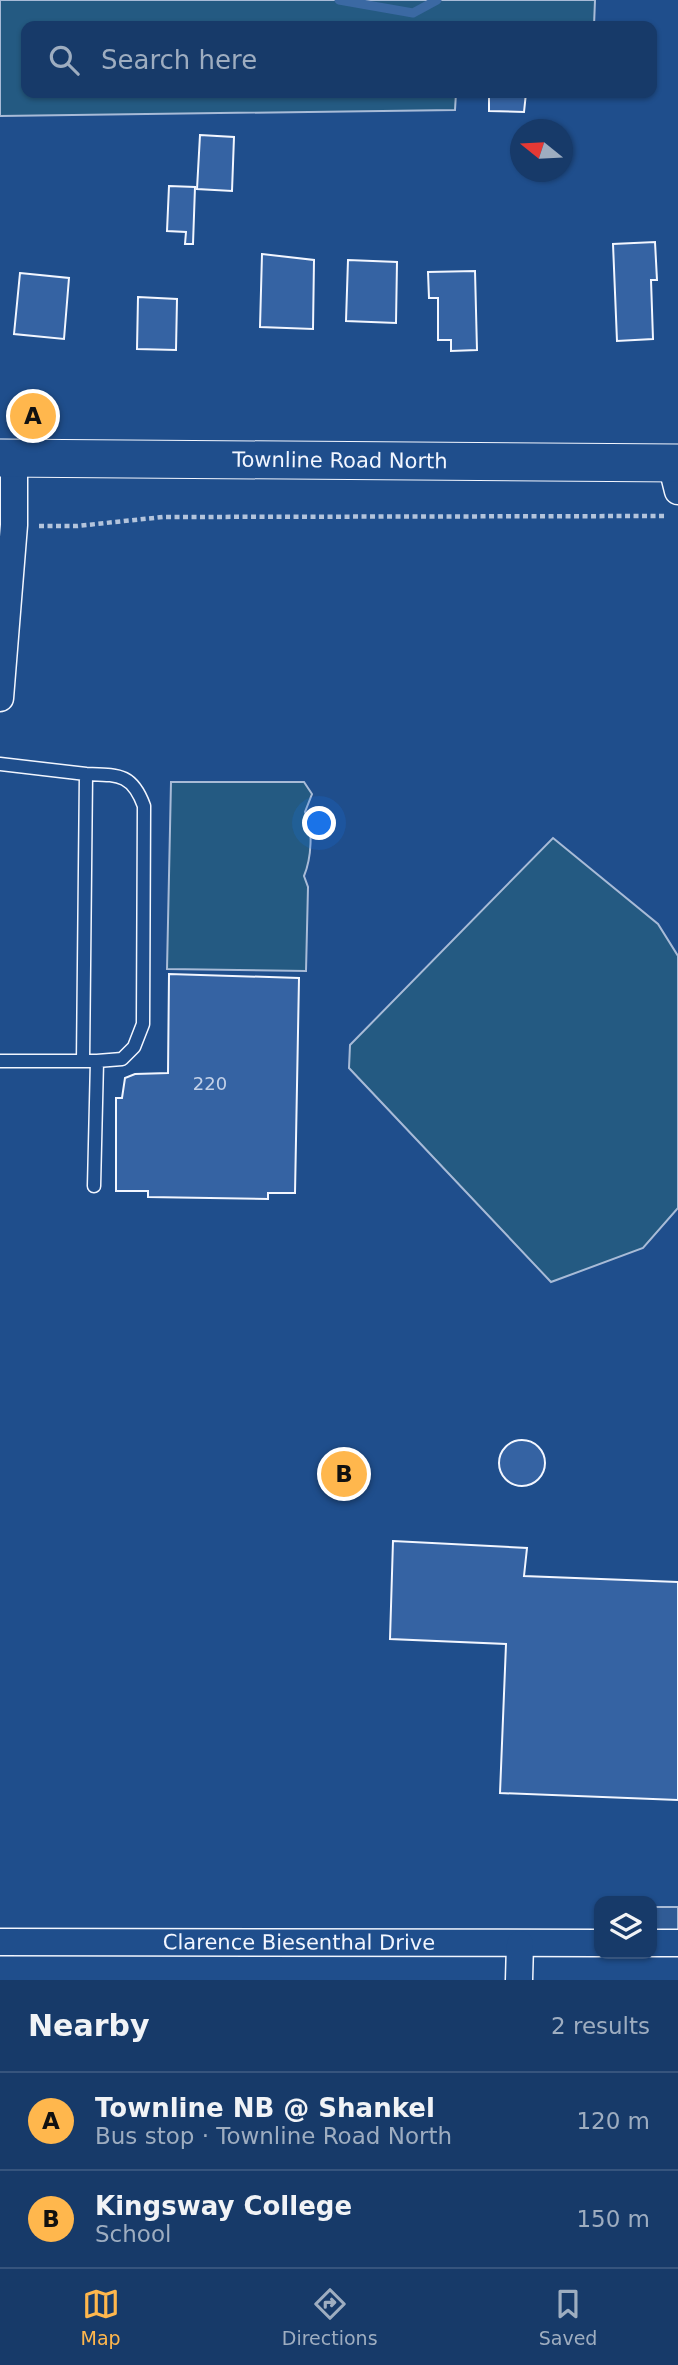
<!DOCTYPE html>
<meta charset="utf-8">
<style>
:root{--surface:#173a69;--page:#244571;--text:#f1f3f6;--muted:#9eadc0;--line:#36547d;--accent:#ffb74d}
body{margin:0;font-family:"DejaVu Sans",sans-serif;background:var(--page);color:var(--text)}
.controls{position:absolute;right:21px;bottom:21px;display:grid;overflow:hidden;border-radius:14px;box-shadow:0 2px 5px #0004}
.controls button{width:63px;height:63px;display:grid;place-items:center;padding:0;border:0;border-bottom:2px solid var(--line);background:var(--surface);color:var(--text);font:35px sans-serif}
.compass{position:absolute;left:510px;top:119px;width:63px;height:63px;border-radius:50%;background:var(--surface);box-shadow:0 2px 5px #0004;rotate:288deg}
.you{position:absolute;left:320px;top:824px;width:24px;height:24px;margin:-18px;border:5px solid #fff;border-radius:50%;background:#1a73e8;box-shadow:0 0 0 10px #1a73e833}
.badge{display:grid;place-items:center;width:46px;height:46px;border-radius:50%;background:var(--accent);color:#111;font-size:23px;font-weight:700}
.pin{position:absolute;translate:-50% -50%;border:4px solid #fff;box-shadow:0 2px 7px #0006}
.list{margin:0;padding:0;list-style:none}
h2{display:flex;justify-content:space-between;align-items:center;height:91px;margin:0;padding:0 28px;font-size:30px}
h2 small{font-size:23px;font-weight:400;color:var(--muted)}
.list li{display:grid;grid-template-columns:46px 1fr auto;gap:21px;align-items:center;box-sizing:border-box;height:98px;padding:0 28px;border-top:2px solid var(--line)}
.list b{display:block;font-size:26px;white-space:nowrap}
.list p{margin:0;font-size:23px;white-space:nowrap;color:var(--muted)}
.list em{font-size:23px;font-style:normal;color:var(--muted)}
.icon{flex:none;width:38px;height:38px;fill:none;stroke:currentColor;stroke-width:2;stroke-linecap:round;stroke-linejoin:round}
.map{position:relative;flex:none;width:678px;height:1980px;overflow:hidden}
.search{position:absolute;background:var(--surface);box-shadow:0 2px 5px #0004;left:21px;right:21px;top:21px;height:77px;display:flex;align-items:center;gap:18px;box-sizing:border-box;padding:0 24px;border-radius:14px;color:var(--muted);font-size:26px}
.sheet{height:287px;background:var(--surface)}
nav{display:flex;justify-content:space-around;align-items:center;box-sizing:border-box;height:98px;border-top:2px solid var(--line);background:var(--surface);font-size:19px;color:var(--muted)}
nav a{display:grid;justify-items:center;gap:4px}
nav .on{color:var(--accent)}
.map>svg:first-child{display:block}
</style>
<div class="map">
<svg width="678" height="1980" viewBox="0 0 678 1980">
<rect width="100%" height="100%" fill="#1f4e8c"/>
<path fill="#245a82" stroke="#a8bbd7" stroke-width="2" d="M 0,0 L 595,0 L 594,26 L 26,26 L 26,93 L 456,93 L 455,110 L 0,116 Z
M 171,782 L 304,782 L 312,794 L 305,812 C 314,829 311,859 304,876 L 308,887 L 306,971 L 167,969 Z
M 553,838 L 658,924 L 678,956 L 678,1208 L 643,1248 L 551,1282 L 349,1068 L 350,1045 Z"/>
<path fill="#305b95" stroke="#a8bbd7" stroke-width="2" d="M 652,1907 L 678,1907 L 678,1930 L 652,1930 Z"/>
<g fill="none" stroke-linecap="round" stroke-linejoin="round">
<path stroke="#3b69a3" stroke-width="9" d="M 339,0 L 413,13 L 437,0"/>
</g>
<path fill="#3563a3" stroke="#f2f6ff" stroke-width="2" d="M 489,93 L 526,93 L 524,112 L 489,111 Z
M 200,135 L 234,137 L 232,191 L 197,189 Z
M 169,186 L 195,187 L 193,244 L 185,244 L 186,232 L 167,231 Z
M 655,242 L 657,280 L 651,280 L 653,339 L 617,341 L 613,244 Z
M 262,254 L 314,260 L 313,329 L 260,327 Z
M 348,260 L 397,262 L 396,323 L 346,321 Z
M 475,271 L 477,350 L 451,351 L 451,340 L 438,340 L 438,298 L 429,298 L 428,272 Z
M 20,273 L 69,278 L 64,339 L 14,334 Z
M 138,297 L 177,299 L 176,350 L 137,349 Z
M 169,974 L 299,978 L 295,1193 L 268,1193 L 268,1199 L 148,1197 L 148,1191 L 116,1191 L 116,1098 L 122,1098 L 125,1078 L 135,1074 L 168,1073 Z
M499 1463a23 23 0 1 1 46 0a23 23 0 1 1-46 0Z
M 393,1541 L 527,1548 L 524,1576 L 678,1582 L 678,1800 L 500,1793 L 506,1644 L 390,1639 Z"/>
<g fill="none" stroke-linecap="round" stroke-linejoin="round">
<g stroke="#f2f6ff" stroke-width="15">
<path id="service" d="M 0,764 L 86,774
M 0,1061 L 97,1061 L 94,1186
M 83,1061 L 86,774 C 118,775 132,773 144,806 L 143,1024 L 134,1047 L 122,1059 L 97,1061"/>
</g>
<g stroke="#f2f6ff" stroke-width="29">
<g id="minor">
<path d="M 671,463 L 678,491"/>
<path d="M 0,698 L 14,525 L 14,458"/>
<path id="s1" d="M 0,1942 L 599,1943"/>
<path d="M 652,1943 L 678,1943"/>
<path d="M 519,1980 L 520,1944"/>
</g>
</g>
<g stroke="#f2f6ff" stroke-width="39">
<g id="secondary">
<path id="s2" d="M 0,458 L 678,463"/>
</g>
</g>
<path stroke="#b3c4dc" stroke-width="4.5" stroke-dasharray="5 3.5" stroke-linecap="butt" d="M 39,526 L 77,526 L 163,517 L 667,516"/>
<use href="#service" stroke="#1f4e8c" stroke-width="12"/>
<use href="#minor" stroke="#1f4e8c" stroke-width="26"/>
<use href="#secondary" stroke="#1f4e8c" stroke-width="37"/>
</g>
<g text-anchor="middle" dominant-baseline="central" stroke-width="5" stroke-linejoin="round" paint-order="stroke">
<g font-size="18" fill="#c3d1e8">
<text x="210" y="1083">220</text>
</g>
<g font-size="21" fill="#f2f6ff" stroke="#1f4e8c">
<text stroke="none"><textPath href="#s2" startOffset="340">Townline Road North</textPath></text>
<text stroke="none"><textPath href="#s1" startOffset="299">Clarence Biesenthal Drive</textPath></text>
</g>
</g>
</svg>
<div class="controls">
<button><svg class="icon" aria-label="layers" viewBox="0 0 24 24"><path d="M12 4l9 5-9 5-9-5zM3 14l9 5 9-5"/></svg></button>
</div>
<svg class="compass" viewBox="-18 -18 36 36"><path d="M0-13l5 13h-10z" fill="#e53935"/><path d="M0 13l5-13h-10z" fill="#9eadc0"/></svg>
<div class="you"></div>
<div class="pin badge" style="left:33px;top:416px">A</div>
<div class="pin badge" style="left:344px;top:1474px">B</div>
<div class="search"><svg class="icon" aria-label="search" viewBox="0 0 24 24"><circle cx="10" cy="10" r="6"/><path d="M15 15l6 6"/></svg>Search here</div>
</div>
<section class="sheet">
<h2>Nearby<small>2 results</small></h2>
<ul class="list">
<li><span class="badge">A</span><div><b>Townline NB @ Shankel</b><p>Bus stop · Townline Road North</p></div><em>120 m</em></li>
<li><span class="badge">B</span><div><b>Kingsway College</b><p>School</p></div><em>150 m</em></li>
</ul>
</section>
<nav>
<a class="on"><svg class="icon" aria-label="map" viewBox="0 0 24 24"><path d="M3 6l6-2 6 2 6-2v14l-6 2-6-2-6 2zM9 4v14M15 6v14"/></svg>Map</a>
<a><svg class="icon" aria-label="directions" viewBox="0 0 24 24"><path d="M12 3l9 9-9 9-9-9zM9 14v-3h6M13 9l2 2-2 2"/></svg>Directions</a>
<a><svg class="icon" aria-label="saved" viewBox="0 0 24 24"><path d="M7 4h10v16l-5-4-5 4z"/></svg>Saved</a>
</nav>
